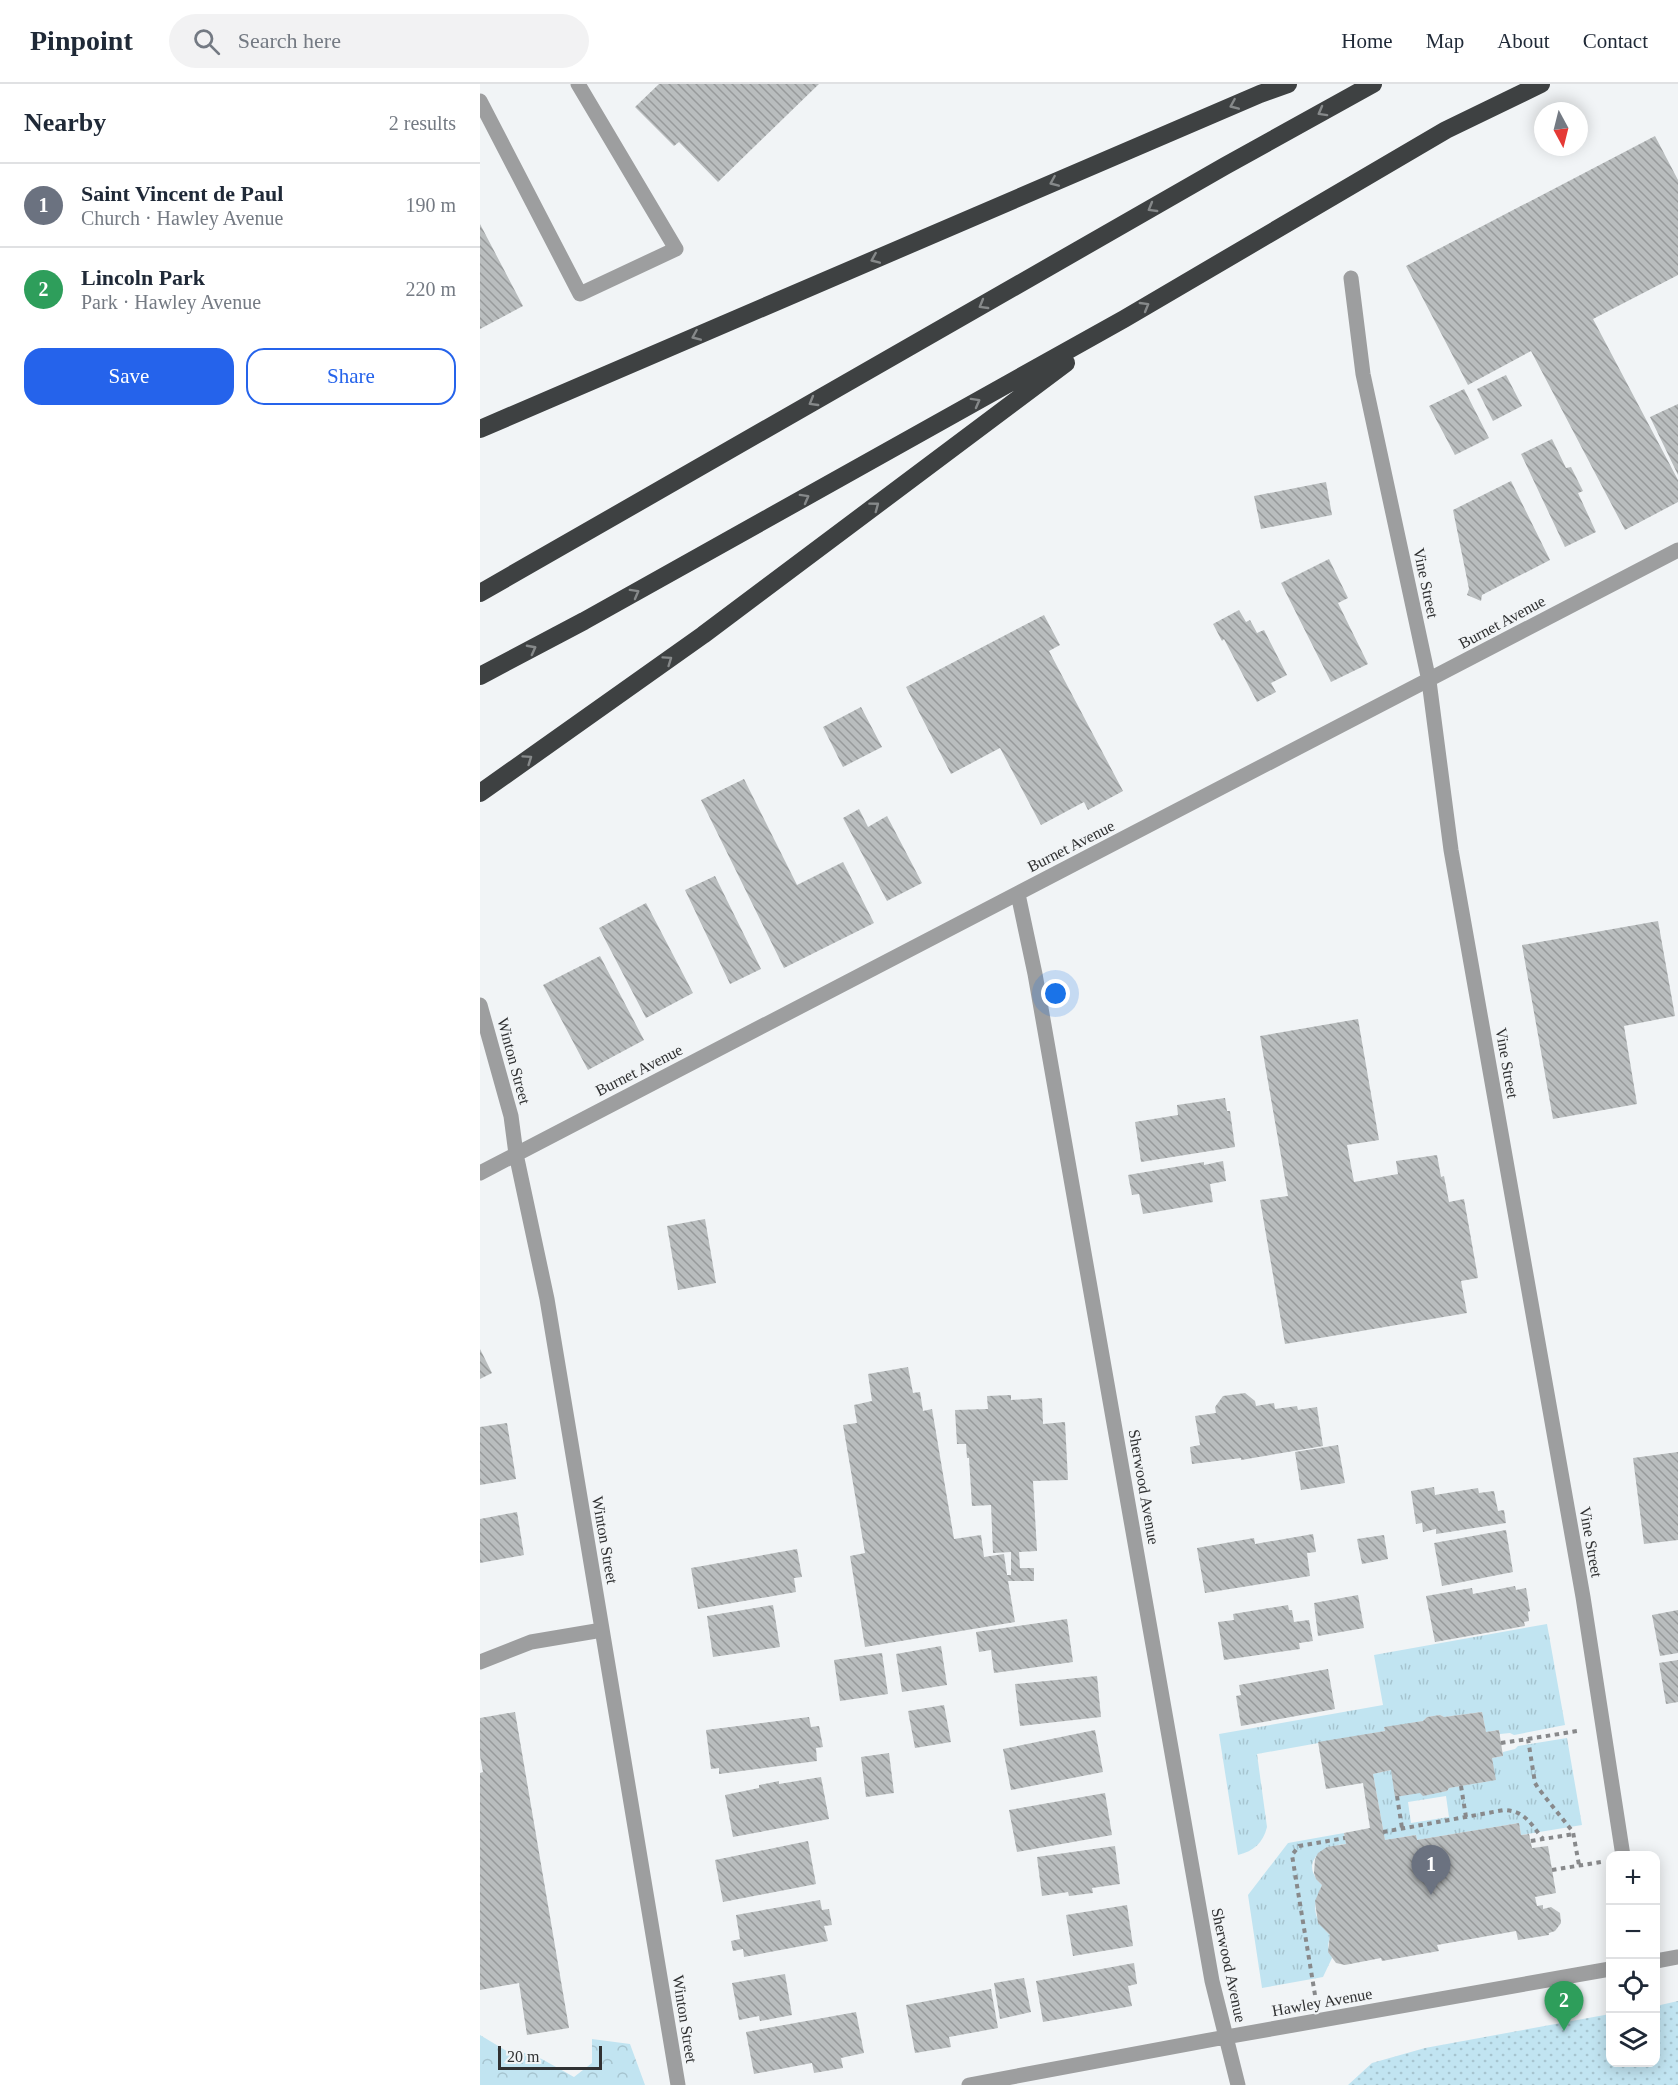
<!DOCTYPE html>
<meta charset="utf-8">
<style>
:root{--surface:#fff;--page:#f2f2f3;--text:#1f2937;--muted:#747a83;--line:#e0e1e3;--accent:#2563eb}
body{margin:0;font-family:Georgia,serif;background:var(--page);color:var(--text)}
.controls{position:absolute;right:18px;bottom:18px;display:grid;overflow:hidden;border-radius:12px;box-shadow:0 3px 15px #0003}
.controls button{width:54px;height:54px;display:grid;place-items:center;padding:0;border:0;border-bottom:2px solid var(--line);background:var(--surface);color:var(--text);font:30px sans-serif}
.compass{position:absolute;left:1054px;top:18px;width:54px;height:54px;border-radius:50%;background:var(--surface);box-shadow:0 3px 15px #0003;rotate:173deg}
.scale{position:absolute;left:18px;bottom:15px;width:104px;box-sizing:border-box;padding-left:6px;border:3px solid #303132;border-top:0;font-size:16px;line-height:21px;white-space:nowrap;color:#303132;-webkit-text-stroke:4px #f1f4f6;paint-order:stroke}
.you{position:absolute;left:576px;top:910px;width:21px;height:21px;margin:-15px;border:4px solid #fff;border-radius:50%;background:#1a73e8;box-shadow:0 0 0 9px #1a73e833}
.badge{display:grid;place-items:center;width:39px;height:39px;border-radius:50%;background:var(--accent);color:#fff;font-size:20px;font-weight:700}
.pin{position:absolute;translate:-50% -50px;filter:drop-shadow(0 2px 3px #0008)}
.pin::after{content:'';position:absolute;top:32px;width:21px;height:18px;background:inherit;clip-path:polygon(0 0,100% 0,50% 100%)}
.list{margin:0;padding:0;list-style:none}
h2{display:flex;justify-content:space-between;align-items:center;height:78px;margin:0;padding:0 24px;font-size:26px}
h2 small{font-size:20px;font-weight:400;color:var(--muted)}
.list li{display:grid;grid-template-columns:39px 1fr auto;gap:18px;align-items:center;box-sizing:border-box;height:84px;padding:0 24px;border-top:2px solid var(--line)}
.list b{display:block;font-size:22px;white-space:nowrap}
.list p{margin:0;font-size:20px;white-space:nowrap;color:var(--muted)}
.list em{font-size:20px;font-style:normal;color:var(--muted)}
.actions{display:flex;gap:12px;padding:18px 24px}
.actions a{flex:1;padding:14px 0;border:2px solid var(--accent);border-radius:18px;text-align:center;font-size:21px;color:var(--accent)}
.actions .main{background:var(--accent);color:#fff}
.icon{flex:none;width:33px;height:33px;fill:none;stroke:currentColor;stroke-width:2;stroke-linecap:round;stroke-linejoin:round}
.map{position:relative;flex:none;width:1198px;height:2001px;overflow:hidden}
header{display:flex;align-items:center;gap:36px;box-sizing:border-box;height:84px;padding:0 30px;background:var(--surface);border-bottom:2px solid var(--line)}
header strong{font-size:28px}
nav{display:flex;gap:33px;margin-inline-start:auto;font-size:21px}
.search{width:420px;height:54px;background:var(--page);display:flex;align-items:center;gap:15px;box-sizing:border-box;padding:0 21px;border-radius:33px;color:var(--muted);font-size:22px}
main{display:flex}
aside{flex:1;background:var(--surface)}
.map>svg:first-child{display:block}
</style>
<header>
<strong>Pinpoint</strong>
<div class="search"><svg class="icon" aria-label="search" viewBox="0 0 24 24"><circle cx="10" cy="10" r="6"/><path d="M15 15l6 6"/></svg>Search here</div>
<nav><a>Home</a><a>Map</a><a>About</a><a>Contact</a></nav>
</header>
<main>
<aside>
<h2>Nearby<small>2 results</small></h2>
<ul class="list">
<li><span class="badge" style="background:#6b7280">1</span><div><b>Saint Vincent de Paul</b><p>Church · Hawley Avenue</p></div><em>190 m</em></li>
<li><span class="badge" style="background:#2e9e5b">2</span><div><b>Lincoln Park</b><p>Park · Hawley Avenue</p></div><em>220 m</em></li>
</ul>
<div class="actions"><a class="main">Save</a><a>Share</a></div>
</aside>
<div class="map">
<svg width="1198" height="2001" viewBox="0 0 1198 2001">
<defs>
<pattern id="grass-tufts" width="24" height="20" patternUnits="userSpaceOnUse" patternTransform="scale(1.5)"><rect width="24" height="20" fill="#c1e4f1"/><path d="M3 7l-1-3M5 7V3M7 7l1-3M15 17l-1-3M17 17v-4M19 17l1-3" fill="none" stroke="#a6c4cf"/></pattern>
<pattern id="forest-crowns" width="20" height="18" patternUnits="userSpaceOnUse" patternTransform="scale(1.5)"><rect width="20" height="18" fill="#c1e4f1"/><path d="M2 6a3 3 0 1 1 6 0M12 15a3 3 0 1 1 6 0" fill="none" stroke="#a6c4cf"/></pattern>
<pattern id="park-dots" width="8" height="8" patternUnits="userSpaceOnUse" patternTransform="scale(1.5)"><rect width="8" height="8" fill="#c1e4f1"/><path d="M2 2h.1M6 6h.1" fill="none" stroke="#a6c4cf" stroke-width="1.8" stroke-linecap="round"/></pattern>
<pattern id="building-back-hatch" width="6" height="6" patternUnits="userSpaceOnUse" patternTransform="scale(1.5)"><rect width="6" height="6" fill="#b9bdbe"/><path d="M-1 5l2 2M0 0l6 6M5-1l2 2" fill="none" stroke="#979a9b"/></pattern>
</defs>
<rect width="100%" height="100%" fill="#f1f4f6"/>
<path fill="url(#grass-tufts)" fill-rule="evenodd" d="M 1067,1540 L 1085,1641 L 1034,1651 L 1030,1649 L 1020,1650 L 1019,1646 L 1006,1648 L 1002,1628 L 964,1633 L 960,1631 L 947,1633 L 943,1637 L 904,1644 L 905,1647 L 777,1670 L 787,1743 C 783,1759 774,1767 758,1771 L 739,1650 L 903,1621 L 894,1571 Z
M 1087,1654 L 1102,1741 L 1041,1751 L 1039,1739 L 937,1756 L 936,1751 L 905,1756 L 893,1690 L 911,1686 L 943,1711 L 967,1707 L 969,1704 L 1015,1696 L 1012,1674 L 1023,1672 L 1023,1668 L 1035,1665 L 1038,1662 ZM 966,1712 L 969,1733 L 931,1739 L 928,1718 Z
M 864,1749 L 866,1760 C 842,1762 818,1778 842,1801 C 832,1824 832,1833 850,1851 L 848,1862 L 852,1874 L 843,1893 L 782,1904 L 768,1811 L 808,1759 Z"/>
<path fill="url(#forest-crowns)" d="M 0,1951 L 30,1969 L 51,1969 L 94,1993 L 112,1979 L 112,1955 L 150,1960 L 165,2001 L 0,2001 Z"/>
<path fill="url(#park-dots)" d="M 1198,1917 L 1198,2001 L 868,2001 L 892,1979 L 945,1964 L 1130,1930 L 1130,1978 L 1176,1978 L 1176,1922 Z"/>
<path fill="url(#building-back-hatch)" d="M 179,0 L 339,0 L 238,98 L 199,58 L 194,62 L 155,23 Z
M 1175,52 L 1198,96 L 1198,191 L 1113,235 L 1198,396 L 1198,418 L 1145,446 L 1051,267 L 988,301 L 926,182 Z
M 0,140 L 43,222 L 0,245 Z
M 1026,291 L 1042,322 L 1013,337 L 997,305 Z
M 984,305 L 1009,354 L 975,371 L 949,322 Z
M 1198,320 L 1198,391 L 1170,333 Z
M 1072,355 L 1086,384 L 1091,383 L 1103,407 L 1098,409 L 1116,448 L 1085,463 L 1041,370 Z
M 1031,397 L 1070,476 L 1002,511 L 1001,517 L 987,511 L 989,505 L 973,426 Z
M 846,398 L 852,431 L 781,445 L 774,412 Z
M 849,475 L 868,514 L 858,519 L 888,580 L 851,598 L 801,499 Z
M 759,526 L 766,538 L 770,536 L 777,549 L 784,546 L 807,591 L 791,599 L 796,608 L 777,618 L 744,555 L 742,557 L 733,540 Z
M 564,531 L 580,561 L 569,567 L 643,707 L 608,726 L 604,718 L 561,741 L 520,664 L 471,690 L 426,603 Z
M 381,623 L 402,663 L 363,683 L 343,643 Z
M 264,695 L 317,801 L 363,778 L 394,839 L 304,884 L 221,716 Z
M 379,725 L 388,743 L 407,732 L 442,799 L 407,817 L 363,734 Z
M 235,792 L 281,885 L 250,900 L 205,806 Z
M 166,819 L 213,909 L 166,934 L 119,844 Z
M 1178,837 L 1195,932 L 1144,942 L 1157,1020 L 1073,1035 L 1042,861 Z
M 120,872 L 164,956 L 108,986 L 63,901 Z
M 878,935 L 899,1056 L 867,1061 L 874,1098 L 918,1090 L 916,1077 L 957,1071 L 961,1093 L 964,1092 L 969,1118 L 984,1115 L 998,1194 L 981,1197 L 987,1229 L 805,1260 L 780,1116 L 808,1112 L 780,952 Z
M 745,1014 L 747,1027 L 750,1027 L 755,1063 L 661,1078 L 655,1038 L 698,1031 L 697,1021 Z
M 743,1077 L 746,1097 L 730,1100 L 733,1118 L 663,1130 L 659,1110 L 652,1111 L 648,1091 L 724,1078 L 724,1081 Z
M 225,1135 L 236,1199 L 198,1206 L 187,1142 Z
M 0,1265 L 12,1289 L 0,1295 Z
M 428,1283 L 433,1309 L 440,1308 L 443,1327 L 452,1325 L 474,1455 L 501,1451 L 504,1473 L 524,1470 L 527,1491 L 531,1491 L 531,1468 L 513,1469 L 511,1421 L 492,1422 L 489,1374 L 487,1374 L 486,1360 L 477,1360 L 475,1326 L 508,1325 L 507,1312 L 531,1311 L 531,1316 L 562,1314 L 563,1340 L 585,1338 L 588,1396 L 553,1397 L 557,1467 L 539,1468 L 540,1484 L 554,1484 L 554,1497 L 528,1497 L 535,1538 L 385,1563 L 370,1472 L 385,1469 L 363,1341 L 377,1339 L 374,1321 L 392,1317 L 388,1290 Z
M 765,1309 L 775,1317 L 776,1322 L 794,1319 L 795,1325 L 817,1322 L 818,1326 L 837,1323 L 843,1362 L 761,1376 L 761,1374 L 712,1380 L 710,1363 L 720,1361 L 715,1332 L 736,1329 L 735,1323 L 743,1312 Z
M 27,1339 L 36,1395 L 0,1401 L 0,1343 Z
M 858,1361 L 865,1399 L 821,1406 L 815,1368 Z
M 1198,1368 L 1198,1456 L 1164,1460 L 1153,1374 Z
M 954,1403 L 955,1411 L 998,1404 L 999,1409 L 1014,1407 L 1018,1427 L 1024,1426 L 1026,1439 L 956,1450 L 956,1445 L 943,1448 L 942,1439 L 936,1440 L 931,1407 Z
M 37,1428 L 44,1471 L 0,1479 L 0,1435 Z
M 1026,1446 L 1033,1488 L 962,1502 L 954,1459 Z
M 833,1450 L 836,1468 L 827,1469 L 830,1492 L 725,1509 L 717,1464 L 774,1454 L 775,1460 Z
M 904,1451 L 908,1475 L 882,1480 L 877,1455 Z
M 317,1465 L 322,1493 L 314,1494 L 316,1508 L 218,1525 L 211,1484 Z
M 1035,1502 L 1036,1506 L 1046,1504 L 1050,1527 L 1048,1528 L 1049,1537 L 1044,1538 L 1045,1542 L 955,1558 L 946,1512 L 992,1504 L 993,1510 Z
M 878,1511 L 884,1544 L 838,1552 L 834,1519 Z
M 293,1521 L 300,1563 L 233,1573 L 227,1532 Z
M 808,1521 L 809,1526 L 812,1526 L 814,1538 L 829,1536 L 833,1557 L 819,1559 L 820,1565 L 744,1576 L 738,1538 L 754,1536 L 753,1530 Z
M 1198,1526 L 1198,1569 L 1180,1572 L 1172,1531 Z
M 587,1535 L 593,1578 L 514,1589 L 511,1566 L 499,1568 L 496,1548 Z
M 461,1562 L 467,1601 L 422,1608 L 416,1570 Z
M 402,1569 L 408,1610 L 360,1617 L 354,1576 Z
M 1198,1576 L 1198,1618 L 1186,1620 L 1179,1579 Z
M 848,1585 L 855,1625 L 761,1642 L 756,1612 L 761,1611 L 759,1601 Z
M 617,1592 L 621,1633 L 540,1642 L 535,1600 Z
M 464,1621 L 471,1658 L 435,1664 L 428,1627 Z
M 35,1628 L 89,1944 L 47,1951 L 39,1899 L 0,1906 L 0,1689 L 3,1688 L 0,1672 L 0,1634 Z
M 1002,1628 L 1006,1648 L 1019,1646 L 1023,1672 L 1012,1674 L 1016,1696 L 969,1704 L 967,1707 L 943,1712 L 940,1709 L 915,1713 L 911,1686 L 893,1690 L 905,1756 L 936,1751 L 937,1756 L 1039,1739 L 1041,1751 L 1049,1750 L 1052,1764 L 1068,1762 L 1076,1809 L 1055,1813 L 1057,1822 L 1063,1821 L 1063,1825 L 1071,1823 L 1080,1829 L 1081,1839 L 1075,1847 L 1069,1849 L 1069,1851 L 1038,1856 L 1036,1847 L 957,1861 L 959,1867 L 902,1877 L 901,1874 L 865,1881 L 856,1879 L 848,1868 L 850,1851 L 838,1839 L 835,1817 L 842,1801 L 836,1795 L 834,1789 L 835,1775 L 838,1769 L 847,1763 L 866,1760 L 864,1749 L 890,1744 L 883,1699 L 846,1705 L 838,1658 L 905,1647 L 904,1643 L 943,1637 L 947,1633 L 960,1631 L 964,1633 Z
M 329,1633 L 331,1643 L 339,1642 L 343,1663 L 336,1664 L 337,1677 L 239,1690 L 239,1684 L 231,1685 L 226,1646 Z
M 615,1646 L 623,1688 L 531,1706 L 523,1665 Z
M 409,1669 L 414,1709 L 386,1713 L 381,1673 Z
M 341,1693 L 349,1735 L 253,1753 L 245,1711 L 279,1704 L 279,1701 L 299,1697 L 299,1700 Z
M 625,1709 L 632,1751 L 537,1768 L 529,1726 Z
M 328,1757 L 336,1800 L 243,1818 L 235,1776 Z
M 635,1762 L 640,1800 L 612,1804 L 613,1809 L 589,1812 L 588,1808 L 562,1812 L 557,1773 Z
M 340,1816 L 342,1826 L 349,1825 L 352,1841 L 344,1842 L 348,1857 L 264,1873 L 263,1865 L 253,1867 L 251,1857 L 260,1855 L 256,1831 Z
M 647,1821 L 653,1862 L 593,1872 L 586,1831 Z
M 654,1879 L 657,1900 L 648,1902 L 652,1922 L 563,1938 L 556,1897 Z
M 305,1890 L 312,1931 L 280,1937 L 279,1932 L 259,1936 L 252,1899 Z
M 544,1894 L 551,1928 L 520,1935 L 514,1899 Z
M 511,1905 L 518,1944 L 469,1953 L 471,1963 L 435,1969 L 426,1921 Z
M 376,1928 L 384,1969 L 361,1974 L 363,1984 L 334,1989 L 332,1979 L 274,1990 L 266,1948 Z"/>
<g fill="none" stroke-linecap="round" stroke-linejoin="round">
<path stroke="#88898b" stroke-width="4" stroke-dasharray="4.5 4.5" stroke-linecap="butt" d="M 1048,1655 L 1097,1647
M 1021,1659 L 1048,1655 L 1055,1699 L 1058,1704 L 1093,1748 L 1099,1781
M 981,1702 L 986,1733
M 917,1712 L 922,1744
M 903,1748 L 1024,1726 C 1045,1727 1050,1739 1063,1755
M 1051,1757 L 1094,1750
M 1072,1786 L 1121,1778
M 835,1911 L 812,1771 L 819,1762 L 865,1754"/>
<path stroke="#9d9e9f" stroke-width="15" d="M 0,17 L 100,210 L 196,165 L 98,0
M 871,194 L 883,290 L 949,597 L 971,766 L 1103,1513 L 1143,1772
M 538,810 L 555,890 L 732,1897 L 758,2001
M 0,921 L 31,1032 L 36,1070 L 67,1215 L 198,2001
M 0,1089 L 1198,466
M 0,1578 L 51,1558 L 122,1546
M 1176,1877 L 1198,1873
M 489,2001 L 746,1953 L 1130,1885"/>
<path stroke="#3e4142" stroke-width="18" d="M 0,345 L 780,10 L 808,0
M 0,509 L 745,82 L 893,0
M 0,592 L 104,537 L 644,235 L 966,46 L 1061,0
M 0,709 L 223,551 L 586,279"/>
</g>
<defs><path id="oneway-chevron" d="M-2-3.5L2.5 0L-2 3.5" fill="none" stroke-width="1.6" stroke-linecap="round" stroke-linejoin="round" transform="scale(1.5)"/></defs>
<g stroke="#86898a">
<use href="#oneway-chevron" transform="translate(754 21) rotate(157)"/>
<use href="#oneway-chevron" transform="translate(842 28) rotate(151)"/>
<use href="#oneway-chevron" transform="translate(574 98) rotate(157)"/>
<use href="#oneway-chevron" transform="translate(672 124) rotate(150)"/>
<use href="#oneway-chevron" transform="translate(395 175) rotate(157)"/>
<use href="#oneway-chevron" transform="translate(503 221) rotate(150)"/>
<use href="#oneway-chevron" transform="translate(665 222) rotate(-30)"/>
<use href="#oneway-chevron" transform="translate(216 252) rotate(157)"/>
<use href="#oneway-chevron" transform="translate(333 318) rotate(150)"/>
<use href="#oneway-chevron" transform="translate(496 318) rotate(-29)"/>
<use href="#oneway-chevron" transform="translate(325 414) rotate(-29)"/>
<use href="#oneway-chevron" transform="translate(395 422) rotate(-37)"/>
<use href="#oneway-chevron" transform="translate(155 509) rotate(-29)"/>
<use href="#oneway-chevron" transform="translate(52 565) rotate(-28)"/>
<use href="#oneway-chevron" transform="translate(188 576) rotate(-35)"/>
<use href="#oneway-chevron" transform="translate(48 675) rotate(-35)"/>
</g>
<g text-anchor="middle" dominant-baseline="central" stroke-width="4.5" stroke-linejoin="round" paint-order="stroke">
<g font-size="16" fill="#303132" stroke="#f1f4f6">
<text transform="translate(946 499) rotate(78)">Vine Street</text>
<text transform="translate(1022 538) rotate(-28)">Burnet Avenue</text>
<text transform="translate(591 762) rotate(-27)">Burnet Avenue</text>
<text transform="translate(34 977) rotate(75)">Winton Street</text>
<text transform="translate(1027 979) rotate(80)">Vine Street</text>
<text transform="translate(159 986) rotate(-27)">Burnet Avenue</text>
<text transform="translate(664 1403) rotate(80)">Sherwood Avenue</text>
<text transform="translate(125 1456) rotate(80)">Winton Street</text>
<text transform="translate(1111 1458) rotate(80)">Vine Street</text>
<text transform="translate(749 1881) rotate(78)">Sherwood Avenue</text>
<text transform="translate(842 1918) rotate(-10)">Hawley Avenue</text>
<text transform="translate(205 1935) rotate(81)">Winton Street</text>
</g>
</g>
</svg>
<div class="controls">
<button>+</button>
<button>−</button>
<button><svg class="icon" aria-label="locate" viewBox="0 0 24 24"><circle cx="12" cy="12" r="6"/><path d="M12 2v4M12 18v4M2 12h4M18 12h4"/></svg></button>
<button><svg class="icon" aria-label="layers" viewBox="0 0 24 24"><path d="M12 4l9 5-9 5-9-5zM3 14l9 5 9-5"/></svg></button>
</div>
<svg class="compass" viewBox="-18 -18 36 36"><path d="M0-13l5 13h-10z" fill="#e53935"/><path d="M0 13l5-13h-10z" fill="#747a83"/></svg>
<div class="scale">20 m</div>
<div class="you"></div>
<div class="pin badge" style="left:951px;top:1811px;background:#6b7280">1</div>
<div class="pin badge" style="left:1084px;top:1947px;background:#2e9e5b">2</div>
</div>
</main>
